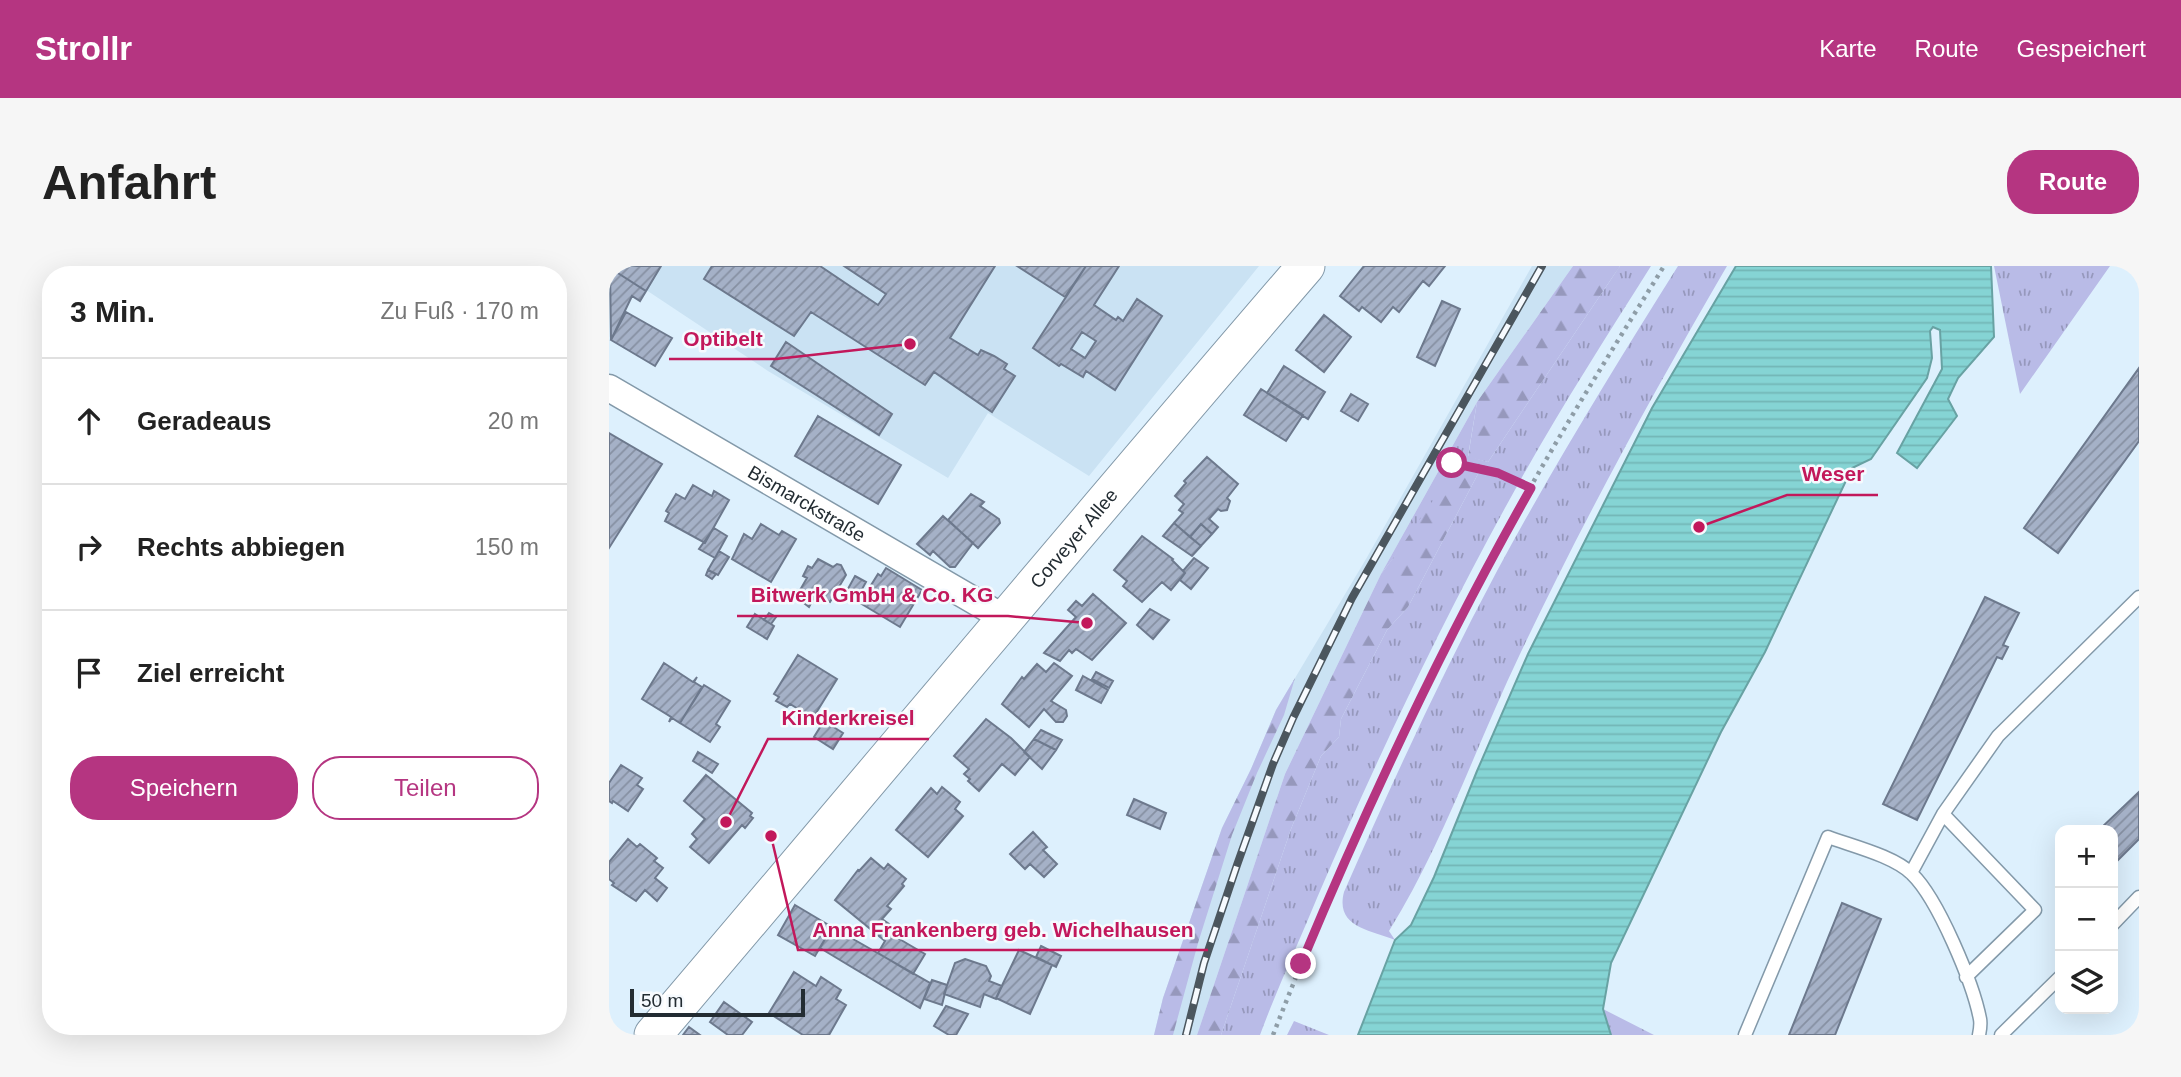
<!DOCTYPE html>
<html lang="de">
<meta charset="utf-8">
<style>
:root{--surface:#fff;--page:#f6f6f6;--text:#222;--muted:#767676;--line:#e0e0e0;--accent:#b53581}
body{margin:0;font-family:Arial,sans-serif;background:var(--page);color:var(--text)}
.controls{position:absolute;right:21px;bottom:21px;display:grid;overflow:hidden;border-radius:14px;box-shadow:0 7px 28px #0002}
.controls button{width:63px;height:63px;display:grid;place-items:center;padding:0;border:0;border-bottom:2px solid var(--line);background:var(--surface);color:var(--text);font:35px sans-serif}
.scale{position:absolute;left:21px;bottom:18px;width:175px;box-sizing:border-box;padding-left:7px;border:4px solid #232c32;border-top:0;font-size:19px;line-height:24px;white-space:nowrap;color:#232c32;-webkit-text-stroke:5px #f6fafe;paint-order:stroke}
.stop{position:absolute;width:21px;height:21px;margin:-16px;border:5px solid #b53581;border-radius:50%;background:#fff}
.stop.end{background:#b53581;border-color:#fff;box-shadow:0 2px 7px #0008}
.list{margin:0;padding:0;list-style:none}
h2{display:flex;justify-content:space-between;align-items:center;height:91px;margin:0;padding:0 28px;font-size:30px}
h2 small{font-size:23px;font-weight:400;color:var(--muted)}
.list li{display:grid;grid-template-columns:46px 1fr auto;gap:21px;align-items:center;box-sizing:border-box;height:126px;padding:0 28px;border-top:2px solid var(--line)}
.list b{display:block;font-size:26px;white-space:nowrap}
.list em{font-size:23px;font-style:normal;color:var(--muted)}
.actions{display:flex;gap:14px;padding:21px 28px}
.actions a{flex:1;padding:16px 0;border:2px solid var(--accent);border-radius:28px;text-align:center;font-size:24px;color:var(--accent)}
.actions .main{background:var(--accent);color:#fff}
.icon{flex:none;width:38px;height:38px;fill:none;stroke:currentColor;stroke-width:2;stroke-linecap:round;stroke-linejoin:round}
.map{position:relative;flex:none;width:1530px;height:769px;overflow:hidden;border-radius:28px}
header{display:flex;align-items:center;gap:42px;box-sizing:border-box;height:98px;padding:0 35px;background:var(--accent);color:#fff}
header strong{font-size:33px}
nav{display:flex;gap:38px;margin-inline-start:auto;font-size:24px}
.intro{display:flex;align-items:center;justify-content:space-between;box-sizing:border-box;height:168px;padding:0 42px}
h1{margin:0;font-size:49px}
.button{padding:18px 32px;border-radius:28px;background:var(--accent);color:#fff;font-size:24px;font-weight:700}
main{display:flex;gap:42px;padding:0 42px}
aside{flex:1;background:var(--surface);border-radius:28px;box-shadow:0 7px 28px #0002}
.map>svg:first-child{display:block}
</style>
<header>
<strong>Strollr</strong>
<nav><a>Karte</a><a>Route</a><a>Gespeichert</a></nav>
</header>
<div class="intro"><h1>Anfahrt</h1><a class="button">Route</a></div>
<main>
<aside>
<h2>3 Min.<small>Zu Fuß · 170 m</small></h2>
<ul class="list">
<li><svg class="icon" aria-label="ahead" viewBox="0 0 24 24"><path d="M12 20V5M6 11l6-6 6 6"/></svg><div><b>Geradeaus</b></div><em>20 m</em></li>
<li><svg class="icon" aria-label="right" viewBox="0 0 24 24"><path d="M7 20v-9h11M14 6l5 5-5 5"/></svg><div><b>Rechts abbiegen</b></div><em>150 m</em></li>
<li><svg class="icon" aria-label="arrive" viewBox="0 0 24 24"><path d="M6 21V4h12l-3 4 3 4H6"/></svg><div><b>Ziel erreicht</b></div></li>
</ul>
<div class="actions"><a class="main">Speichern</a><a>Teilen</a></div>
</aside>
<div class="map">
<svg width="1530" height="769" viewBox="0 0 1530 769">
<defs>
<pattern id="grass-tufts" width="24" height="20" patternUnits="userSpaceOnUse" patternTransform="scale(1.75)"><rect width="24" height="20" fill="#b9bbe7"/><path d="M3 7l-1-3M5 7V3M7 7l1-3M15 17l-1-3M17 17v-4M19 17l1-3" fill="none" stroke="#9698bc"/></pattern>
<pattern id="forest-firs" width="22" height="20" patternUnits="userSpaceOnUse" patternTransform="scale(1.75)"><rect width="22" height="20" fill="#b9bbe7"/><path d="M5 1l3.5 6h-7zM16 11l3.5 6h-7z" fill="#9698bc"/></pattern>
<pattern id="water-rules" width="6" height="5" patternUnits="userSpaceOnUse" patternTransform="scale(1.75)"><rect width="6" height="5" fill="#85d4d4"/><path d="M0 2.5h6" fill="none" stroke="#73b6b6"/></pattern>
<pattern id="building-hatch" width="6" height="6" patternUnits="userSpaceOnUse" patternTransform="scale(1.75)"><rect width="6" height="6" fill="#a5b1c7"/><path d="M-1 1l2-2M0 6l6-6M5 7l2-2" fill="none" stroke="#8690a2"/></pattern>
</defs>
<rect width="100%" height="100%" fill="#ddf0fd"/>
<path fill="#cae2f3" d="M 1,0 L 650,0 L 480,210 L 379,147 L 339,212 L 159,105 Z
M 923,0 L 964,0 L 868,136 L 772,308 L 676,508 L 588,769 L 545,769 L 554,732 L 613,562 L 642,503 L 667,444 L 757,293 Z"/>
<path fill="url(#grass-tufts)" d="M 1011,0 L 1042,0 C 996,73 949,146 907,222 C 833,355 768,492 708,632 C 689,678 668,723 651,769 L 612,769 L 682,563 L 712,490 L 730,471 L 732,453 L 778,364 L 799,341 L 870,206 L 794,280 L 772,308 L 868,136 L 859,190 L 879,196 Z
M 1069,0 L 1118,0 C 1044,127 974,255 911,388 C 867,480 834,578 780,665 L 786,674 C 760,664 726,661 735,626 C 783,517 832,410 888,305 C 944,201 1006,100 1069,0 Z
M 1385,0 L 1501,0 L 1411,128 Z
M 994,743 L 1045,769 L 1002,769 Z
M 685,755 L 720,769 L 678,769 Z"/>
<path fill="url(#forest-firs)" d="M 964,0 L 1011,0 L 879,196 L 859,191 L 868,136 Z
M 851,202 L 870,206 L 799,341 L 778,364 L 732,453 L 730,471 L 712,490 L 682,563 L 612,769 L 588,769 L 676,508 L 772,308 C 800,273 820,234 851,202 Z
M 686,412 L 675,449 L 648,507 L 623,569 L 589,677 L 564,769 L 545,769 L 554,732 L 613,562 L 642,503 L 667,444 Z"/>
<path fill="url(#water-rules)" stroke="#68a2a3" stroke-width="2" d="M 1127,0 L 1382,0 L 1385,71 L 1349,112 L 1339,133 L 1348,150 L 1308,202 L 1288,187 L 1333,103 L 1331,64 L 1324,61 L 1321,65 L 1323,92 L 1318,112 L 1262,193 L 1243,202 L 1156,386 L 1112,466 L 1002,697 L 994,743 L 1002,769 L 749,769 L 786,674 L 802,659 L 825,611 L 868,505 L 919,388 L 1043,142 Z"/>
<path fill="url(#building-hatch)" stroke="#6d798d" stroke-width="2" fill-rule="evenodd" d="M 2,0 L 52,0 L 37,25 L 1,2 Z
M 103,0 L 211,0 L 269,39 L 277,28 L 235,0 L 386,0 L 341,72 L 369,89 L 372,84 L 385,90 L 398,98 L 395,103 L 406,110 L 383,146 L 325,106 L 316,119 L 202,46 L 185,70 L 95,13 Z
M 408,0 L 477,0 L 456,31 Z
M 477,0 L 510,0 L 485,39 L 507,54 L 509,51 L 514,55 L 528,33 L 553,50 L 506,124 L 477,105 L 474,111 L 452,98 L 450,100 L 424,82 ZM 473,66 L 487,75 L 476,92 L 462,83 Z
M 755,0 L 836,0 L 820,20 L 814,15 L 790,46 L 784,41 L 772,56 L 753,41 L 750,45 L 731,30 Z
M 1,2 L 37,25 L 31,35 L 23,30 L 2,74 Z
M 833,35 L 851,43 L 826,100 L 808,91 Z
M 17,46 L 63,72 L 46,100 L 2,74 Z
M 715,49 L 742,71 L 715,106 L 687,84 Z
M 177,76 L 283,148 L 270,169 L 162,100 Z
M 675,100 L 716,126 L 699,153 L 658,127 Z
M 1530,102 L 1530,175 L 1449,287 L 1415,262 Z
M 652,123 L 694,149 L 677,175 L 635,149 Z
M 742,128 L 759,138 L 749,155 L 732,145 Z
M 209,150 L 292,199 L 269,238 L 186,190 Z
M 0,167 L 53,198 L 0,282 Z
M 598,191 L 629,218 L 618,232 L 621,235 L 618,244 L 612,245 L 609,243 L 600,253 L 609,261 L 603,268 L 592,258 L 581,271 L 565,257 L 574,247 L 570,244 L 575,238 L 566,230 L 577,217 L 575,215 Z
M 84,219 L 103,230 L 105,225 L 120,234 L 96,277 L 56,255 L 60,247 L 57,245 L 67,228 L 76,233 Z
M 362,228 L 375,236 L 371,240 L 390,253 L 391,257 L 369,282 L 339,254 Z
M 334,250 L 364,277 L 346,301 L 341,301 L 324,285 L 321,289 L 308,278 Z
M 565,257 L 592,280 L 583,290 L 554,270 Z
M 152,258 L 170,269 L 173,265 L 187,273 L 162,316 L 123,293 L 135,268 L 143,273 Z
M 592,258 L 603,268 L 592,280 L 581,271 Z
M 105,262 L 118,270 L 106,292 L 90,283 Z
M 533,270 L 564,293 L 563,294 L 576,307 L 562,324 L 553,316 L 533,336 L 514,320 L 518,315 L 505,304 Z
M 110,285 L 120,291 L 109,309 L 99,304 Z
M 585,292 L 599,302 L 582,323 L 571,314 L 576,307 L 574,305 Z
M 209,293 L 224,301 L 228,298 L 232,299 L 237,309 L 221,336 L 207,328 L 200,341 L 187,331 L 198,312 L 194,310 L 199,300 L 203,302 Z
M 277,302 L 313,324 L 291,361 L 251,337 L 269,308 L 272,310 Z
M 99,304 L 107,308 L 103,313 L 97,309 Z
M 246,310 L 257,316 L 246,336 L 235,330 Z
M 484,328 L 517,357 L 483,394 L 467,383 L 463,387 L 460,384 L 451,395 L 435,387 L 467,351 L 459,344 L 467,335 L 473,340 Z
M 1376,331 L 1410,347 L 1394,379 L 1399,381 L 1393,393 L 1388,391 L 1308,554 L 1274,538 Z
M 541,343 L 560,354 L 544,373 L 528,359 Z
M 160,347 L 167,351 L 162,358 L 155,354 Z
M 146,348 L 165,360 L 158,373 L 138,361 Z
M 189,389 L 228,413 L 204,452 L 181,438 L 178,441 L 167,435 L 170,431 L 165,428 Z
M 55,397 L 84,416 L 88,411 L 85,416 L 93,421 L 71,457 L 63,452 L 60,456 L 62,451 L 33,433 Z
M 445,397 L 463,410 L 442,435 L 457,444 L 458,450 L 454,456 L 447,456 L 435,443 L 420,461 L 393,438 L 413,411 L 415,413 L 428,398 L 437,406 Z
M 487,406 L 504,415 L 500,422 L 483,413 Z
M 474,410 L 499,424 L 492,437 L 467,424 Z
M 95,419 L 121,435 L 107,458 L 111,461 L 101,476 L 71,457 Z
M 377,453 L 402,472 L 421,491 L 406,509 L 393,498 L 370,525 L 359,515 L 361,513 L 355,508 L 360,503 L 345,490 Z
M 215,455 L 234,467 L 224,483 L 205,471 Z
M 432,464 L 453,474 L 447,484 L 425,473 Z
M 425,473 L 447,484 L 433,503 L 415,486 Z
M 89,486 L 109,498 L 103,507 L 84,495 Z
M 12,499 L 33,512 L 28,519 L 34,523 L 19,545 L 4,535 L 3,537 L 0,535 L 0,517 Z
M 97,509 L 143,547 L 141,550 L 144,552 L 136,562 L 133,559 L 100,597 L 81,581 L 88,573 L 83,568 L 96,553 L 75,535 Z
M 333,521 L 351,536 L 346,543 L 354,550 L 319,591 L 287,564 L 322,522 L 328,528 Z
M 1530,526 L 1530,573 L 1504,599 L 1504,564 L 1490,564 Z
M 525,533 L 557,547 L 551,563 L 518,549 Z
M 424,566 L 438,581 L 434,584 L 448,598 L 435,611 L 421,598 L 416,603 L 401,588 Z
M 19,573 L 28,581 L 31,578 L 48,592 L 45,595 L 54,602 L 46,612 L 58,622 L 48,635 L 36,624 L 27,635 L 3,619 L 5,617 L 0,613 L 0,596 Z
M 262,592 L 275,603 L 279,598 L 297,613 L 293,618 L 295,620 L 278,640 L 282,643 L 273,653 L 280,658 L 270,670 L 226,634 L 249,604 L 250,605 Z
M 1233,637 L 1272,653 L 1226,769 L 1180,769 Z
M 186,639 L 223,661 L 206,690 L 169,669 Z
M 223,661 L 321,717 L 311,742 L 211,682 Z
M 275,664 L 316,688 L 304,708 L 269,687 L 276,675 L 270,670 Z
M 432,680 L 452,690 L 447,701 L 427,691 Z
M 410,684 L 443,699 L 421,748 L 387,732 Z
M 356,693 L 377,700 L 382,710 L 380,715 L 393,720 L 387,733 L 375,728 L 371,741 L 335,728 L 346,697 Z
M 185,706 L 207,720 L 212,711 L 232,724 L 227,733 L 237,739 L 220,769 L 194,769 L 160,747 Z
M 323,714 L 338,719 L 333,739 L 315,733 Z
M 115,736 L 143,756 L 133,769 L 119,769 L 101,756 Z
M 337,740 L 359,748 L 347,769 L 340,769 L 325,760 Z
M 80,761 L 91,769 L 74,769 Z"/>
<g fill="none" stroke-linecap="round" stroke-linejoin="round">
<g stroke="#8399a9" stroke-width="15">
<path id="lane" d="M 1334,548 L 1426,644 L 1357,711
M 1302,607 L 1334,548 L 1389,470 L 1530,331
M 1504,658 L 1530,631
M 1136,769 L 1219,571 C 1243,580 1285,590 1303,608 C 1329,633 1364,717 1371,753 C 1372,758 1371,764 1370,769
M 1392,769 L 1451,711"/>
</g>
<g stroke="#8399a9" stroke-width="29">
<g id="street">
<path id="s1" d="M 0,122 L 395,352"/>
</g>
</g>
<g stroke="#8399a9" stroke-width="39">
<g id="secondary">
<path id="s2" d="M 44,769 C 262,513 477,255 697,0"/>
</g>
</g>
<path stroke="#8e9da7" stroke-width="4.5" stroke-dasharray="3.5 5" stroke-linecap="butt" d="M 843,197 L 889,207 L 922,222
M 664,769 C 732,594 811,424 900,260 C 948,171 1002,86 1055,0
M 1528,769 L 1530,766"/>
<use href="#lane" stroke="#fff" stroke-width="12"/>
<use href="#street" stroke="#fff" stroke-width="26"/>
<use href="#secondary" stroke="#fff" stroke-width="37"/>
<g stroke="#4b565e" stroke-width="8">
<path id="rail" d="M 577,769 L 595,697 L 628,599 L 664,498 L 684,452 L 743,332 L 933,0"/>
</g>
<use href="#rail" stroke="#f6fafe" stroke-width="5" stroke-dasharray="16" stroke-linecap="butt"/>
</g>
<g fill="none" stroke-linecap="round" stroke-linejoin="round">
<path stroke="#b53581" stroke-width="9" d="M 692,698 C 760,535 835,375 922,222 L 889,207 L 843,197"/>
</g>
<g text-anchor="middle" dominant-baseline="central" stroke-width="5" stroke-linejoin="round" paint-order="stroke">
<g font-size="19" fill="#232c32" stroke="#f6fafe">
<text stroke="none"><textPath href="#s1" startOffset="229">Bismarckstraße</textPath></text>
<text stroke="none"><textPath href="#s2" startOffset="651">Corveyer Allee</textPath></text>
</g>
</g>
<path fill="none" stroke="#c2185b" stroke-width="2.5" d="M301 78L167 93H60M1090 261L1178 229H1269M478 357L399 350H128M117 556L159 473H320M162 570L189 684H599"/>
<g fill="#c2185b" stroke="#f6fafe" stroke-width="2.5">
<circle cx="301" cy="78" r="7"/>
<circle cx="1090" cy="261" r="7"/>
<circle cx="478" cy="357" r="7"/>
<circle cx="117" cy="556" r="7"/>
<circle cx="162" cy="570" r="7"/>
</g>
<g font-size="21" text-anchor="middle" font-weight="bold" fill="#c2185b" stroke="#f6fafe" stroke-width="5" stroke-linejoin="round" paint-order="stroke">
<text x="114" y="80">Optibelt</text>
<text x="1224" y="215">Weser</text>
<text x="263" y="336">Bitwerk GmbH &amp; Co. KG</text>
<text x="239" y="459">Kinderkreisel</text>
<text x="394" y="671">Anna Frankenberg geb. Wichelhausen</text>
</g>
</svg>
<div class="controls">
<button>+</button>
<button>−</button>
<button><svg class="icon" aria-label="layers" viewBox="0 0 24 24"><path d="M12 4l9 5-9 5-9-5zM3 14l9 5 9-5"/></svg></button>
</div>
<div class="scale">50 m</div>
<div class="stop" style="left:843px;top:197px"></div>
<div class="stop end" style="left:692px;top:698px"></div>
</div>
</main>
